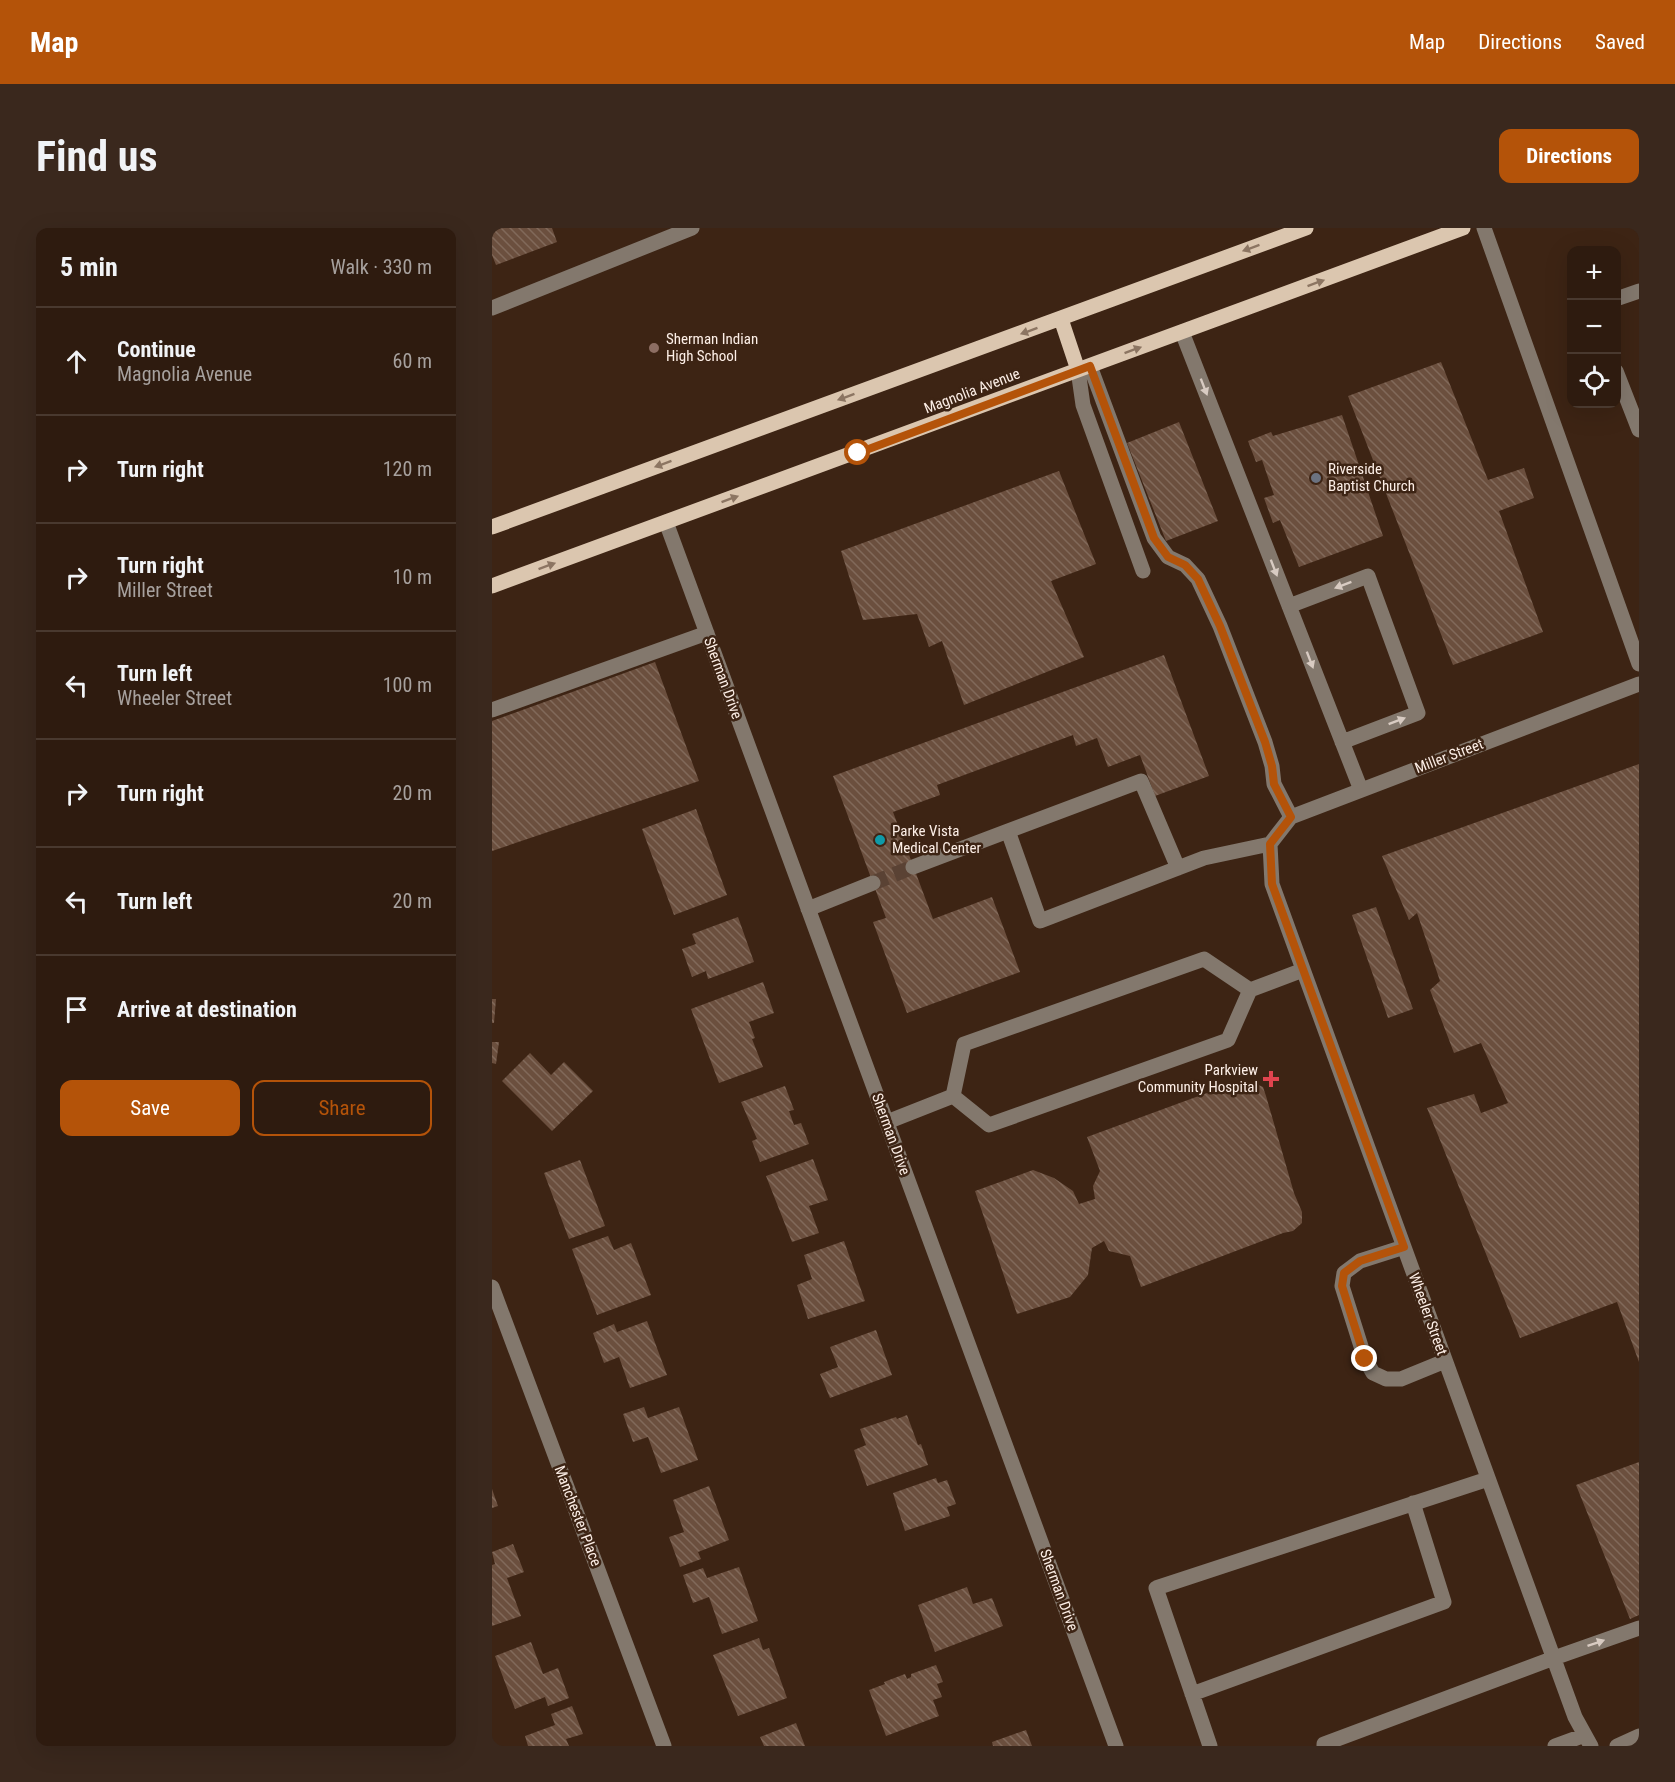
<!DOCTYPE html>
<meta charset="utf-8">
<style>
:root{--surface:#2e1b0f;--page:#3a281d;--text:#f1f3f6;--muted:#a7a19e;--line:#49392f;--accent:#b45309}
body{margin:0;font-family:"Roboto Condensed",sans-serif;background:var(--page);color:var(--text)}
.controls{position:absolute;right:18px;top:18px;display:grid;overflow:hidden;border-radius:12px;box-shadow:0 6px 24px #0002}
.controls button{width:54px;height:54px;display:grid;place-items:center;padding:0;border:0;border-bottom:2px solid var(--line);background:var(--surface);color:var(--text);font:30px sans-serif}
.stop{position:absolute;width:18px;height:18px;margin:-14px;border:4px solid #b45309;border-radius:50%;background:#fff}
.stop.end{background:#b45309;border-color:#fff;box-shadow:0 2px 6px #0008}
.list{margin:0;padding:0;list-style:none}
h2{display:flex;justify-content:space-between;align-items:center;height:78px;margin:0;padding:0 24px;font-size:26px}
h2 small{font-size:20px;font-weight:400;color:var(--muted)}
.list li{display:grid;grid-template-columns:39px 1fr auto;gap:18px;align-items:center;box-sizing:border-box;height:108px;padding:0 24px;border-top:2px solid var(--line)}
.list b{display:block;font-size:22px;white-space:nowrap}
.list p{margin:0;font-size:20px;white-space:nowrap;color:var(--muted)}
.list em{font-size:20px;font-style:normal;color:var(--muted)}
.actions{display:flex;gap:12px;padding:18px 24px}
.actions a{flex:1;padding:14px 0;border:2px solid var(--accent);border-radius:12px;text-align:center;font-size:21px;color:var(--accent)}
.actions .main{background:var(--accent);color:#fff}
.icon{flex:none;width:33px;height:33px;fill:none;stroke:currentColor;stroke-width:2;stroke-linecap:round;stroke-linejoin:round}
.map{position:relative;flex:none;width:1147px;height:1518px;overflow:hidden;border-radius:12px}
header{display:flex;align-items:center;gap:36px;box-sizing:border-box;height:84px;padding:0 30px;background:var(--accent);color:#fff}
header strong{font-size:28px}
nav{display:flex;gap:33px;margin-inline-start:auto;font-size:21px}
.intro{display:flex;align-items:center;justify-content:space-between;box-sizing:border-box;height:144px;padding:0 36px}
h1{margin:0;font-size:42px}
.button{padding:15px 27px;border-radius:12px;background:var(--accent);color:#fff;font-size:21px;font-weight:700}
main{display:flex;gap:36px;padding:0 36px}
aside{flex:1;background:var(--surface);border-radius:12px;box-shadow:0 6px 24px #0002}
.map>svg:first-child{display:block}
</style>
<header>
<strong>Map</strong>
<nav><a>Map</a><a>Directions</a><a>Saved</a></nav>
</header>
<div class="intro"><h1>Find us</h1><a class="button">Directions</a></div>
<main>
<aside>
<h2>5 min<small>Walk · 330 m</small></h2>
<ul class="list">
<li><svg class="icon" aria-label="ahead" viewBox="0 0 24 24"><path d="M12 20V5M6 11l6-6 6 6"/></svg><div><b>Continue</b><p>Magnolia Avenue</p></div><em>60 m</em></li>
<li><svg class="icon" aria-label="right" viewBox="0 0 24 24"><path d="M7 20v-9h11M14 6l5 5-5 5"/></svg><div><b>Turn right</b></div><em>120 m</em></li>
<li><svg class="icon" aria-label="right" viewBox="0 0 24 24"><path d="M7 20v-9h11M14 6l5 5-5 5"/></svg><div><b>Turn right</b><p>Miller Street</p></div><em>10 m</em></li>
<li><svg class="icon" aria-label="left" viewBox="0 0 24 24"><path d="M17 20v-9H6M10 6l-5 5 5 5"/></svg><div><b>Turn left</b><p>Wheeler Street</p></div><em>100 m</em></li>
<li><svg class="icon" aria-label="right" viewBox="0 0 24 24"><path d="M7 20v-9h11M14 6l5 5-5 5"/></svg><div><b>Turn right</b></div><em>20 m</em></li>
<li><svg class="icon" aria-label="left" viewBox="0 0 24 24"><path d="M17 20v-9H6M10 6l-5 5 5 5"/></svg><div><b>Turn left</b></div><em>20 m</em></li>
<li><svg class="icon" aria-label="arrive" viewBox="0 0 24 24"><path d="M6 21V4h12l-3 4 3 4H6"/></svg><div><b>Arrive at destination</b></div></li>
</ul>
<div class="actions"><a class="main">Save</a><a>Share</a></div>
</aside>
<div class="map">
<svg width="1147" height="1518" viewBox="0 0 1147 1518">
<defs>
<pattern id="building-back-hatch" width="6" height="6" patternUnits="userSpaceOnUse" patternTransform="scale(1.5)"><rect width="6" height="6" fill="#6b4f3e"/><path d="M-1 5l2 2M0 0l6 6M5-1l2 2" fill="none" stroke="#81695a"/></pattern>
</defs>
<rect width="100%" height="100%" fill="#3d2414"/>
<path fill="url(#building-back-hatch)" d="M 0,0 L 60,0 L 65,14 L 4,37 L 0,27 Z
M 949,134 L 996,252 L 1032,240 L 1042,270 L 1007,283 L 1051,404 L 961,437 L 856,168 Z
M 850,187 L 891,308 L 807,339 L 788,292 L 781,295 L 772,270 L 782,267 L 770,232 L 764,234 L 756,213 L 779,204 L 781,208 Z
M 687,194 L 726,293 L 674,313 L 635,215 Z
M 567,243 L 604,336 L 559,353 L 592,429 L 472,477 L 450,413 L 437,419 L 425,386 L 371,392 L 349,323 Z
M 672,427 L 717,548 L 663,568 L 648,527 L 616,539 L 605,510 L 584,518 L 581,507 L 445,557 L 448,567 L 401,584 L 441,691 L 500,669 L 528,744 L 415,785 L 381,694 L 394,690 L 341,548 Z
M 163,434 L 207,553 L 0,623 L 0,493 Z
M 1147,536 L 1147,1134 L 1125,1074 L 1028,1110 L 935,880 L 982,866 L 989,885 L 1016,875 L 989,815 L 962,825 L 938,762 L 948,753 L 925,685 L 917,692 L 890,628 Z
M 204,581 L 235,667 L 182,687 L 150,601 Z
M 884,679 L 921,781 L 896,790 L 860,687 Z
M 246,689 L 262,734 L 216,751 L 214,743 L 200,749 L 190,721 L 204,716 L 200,706 Z
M 271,754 L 282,785 L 257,794 L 263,810 L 260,811 L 271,839 L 227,855 L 199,781 Z
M 0,771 L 4,771 L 2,795 L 0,795 Z
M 0,814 L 7,814 L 4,836 L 0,835 Z
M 38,825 L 59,847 L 72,834 L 101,863 L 60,903 L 10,853 Z
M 760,854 L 771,859 L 774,868 L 802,965 L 810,984 L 810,995 L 801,1003 L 791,1005 L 649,1059 L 638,1028 L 617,1023 L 612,1013 L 600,1020 L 596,1047 L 578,1069 L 525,1086 L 483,963 L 541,942 L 562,950 L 581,963 L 587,976 L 603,971 L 601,958 L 608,943 L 595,909 L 734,858 Z
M 293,858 L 302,882 L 297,883 L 302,897 L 309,895 L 317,916 L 268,934 L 260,913 L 265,911 L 249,874 Z
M 321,931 L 336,972 L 317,978 L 327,1005 L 300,1014 L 274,948 Z
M 88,932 L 113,998 L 77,1011 L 52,945 Z
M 116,1008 L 122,1022 L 139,1015 L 159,1067 L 105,1087 L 80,1021 Z
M 352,1013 L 373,1073 L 316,1091 L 305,1057 L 320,1051 L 312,1027 Z
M 155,1093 L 175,1147 L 138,1160 L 127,1129 L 112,1135 L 101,1105 L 122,1096 L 125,1104 Z
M 384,1102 L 400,1147 L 338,1170 L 328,1146 L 346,1139 L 338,1119 Z
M 152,1179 L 156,1190 L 187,1179 L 206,1232 L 169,1245 L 156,1209 L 141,1214 L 131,1186 Z
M 415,1187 L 426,1217 L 429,1216 L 436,1237 L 375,1258 L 362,1222 L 374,1217 L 368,1201 L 404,1189 L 405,1191 Z
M 1147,1234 L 1147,1387 L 1138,1391 L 1084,1257 Z
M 444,1250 L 446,1255 L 455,1252 L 464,1276 L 455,1279 L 458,1288 L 413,1303 L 401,1265 Z
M 217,1258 L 237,1312 L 206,1324 L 209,1331 L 188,1339 L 177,1309 L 192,1304 L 181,1272 Z
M 0,1261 L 6,1278 L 0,1280 Z
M 21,1316 L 32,1344 L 15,1350 L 29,1388 L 0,1398 L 0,1337 L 3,1336 L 0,1324 Z
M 247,1339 L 266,1393 L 230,1406 L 217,1369 L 201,1375 L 191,1347 L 211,1340 L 215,1350 Z
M 475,1359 L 481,1376 L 500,1370 L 511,1398 L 443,1424 L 426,1377 Z
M 267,1410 L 271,1422 L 277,1420 L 295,1470 L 246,1488 L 221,1427 Z
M 39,1414 L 51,1446 L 66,1440 L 77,1470 L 56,1478 L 53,1469 L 23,1481 L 3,1428 Z
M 444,1437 L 451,1454 L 445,1456 L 450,1469 L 441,1472 L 447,1488 L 394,1508 L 377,1462 L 393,1456 L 392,1454 L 413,1446 L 415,1451 L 419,1449 L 419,1446 Z
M 80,1478 L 91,1506 L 74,1511 L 77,1518 L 36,1518 L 33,1508 L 63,1497 L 59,1486 Z
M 304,1495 L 313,1518 L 272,1518 L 268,1509 Z
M 534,1502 L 540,1518 L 501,1518 L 500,1514 Z"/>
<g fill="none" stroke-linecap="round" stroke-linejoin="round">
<path stroke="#5a4234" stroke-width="15" stroke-dasharray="15 8" stroke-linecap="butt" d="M 381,655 L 421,639"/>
<path stroke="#83786d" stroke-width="15" d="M 992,0 L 1147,436
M 1124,71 L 1147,63
M 0,80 L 200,0
M 690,104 L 869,562
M 598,138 L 662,310 L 676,329 L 693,337 L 706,351 L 728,398 L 773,514 L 780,538 L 782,556 L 799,589
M 586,142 L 591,177 L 651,343
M 1124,143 L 1147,202
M 174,294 L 624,1518
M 797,378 L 876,348 L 926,485 L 850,514
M 0,482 L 215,405
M 516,603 L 649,553 L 686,640
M 778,616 L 780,656 L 1083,1489 L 1099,1518
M 778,616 L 799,589 L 1147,456
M 421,639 L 516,603 L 548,693 L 712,630 L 778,616
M 316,681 L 381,655
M 461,868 L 497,897 L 736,812 L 758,762 L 811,742
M 461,868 L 472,816 L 712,731 L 758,762
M 395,894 L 461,868
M 912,1019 L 868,1033 L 852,1045 L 850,1058 L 873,1131 L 881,1145 L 894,1151 L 909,1151 L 953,1133
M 0,1059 L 172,1518
M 700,1466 L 952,1374 L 921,1275
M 718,1518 L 664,1360 L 996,1251
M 832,1518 L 832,1516 L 1062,1430 L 1147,1400
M 1063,1518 L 1093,1507
M 1125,1518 L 1147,1508"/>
<path stroke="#dbc6af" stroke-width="15" d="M 569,91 L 586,142
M 0,299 L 814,0
M 0,358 L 971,0"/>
</g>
<defs><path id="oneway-solid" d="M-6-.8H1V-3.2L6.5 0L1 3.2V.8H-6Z" transform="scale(1.5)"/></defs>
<g fill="#8c7562">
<use href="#oneway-solid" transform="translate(759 20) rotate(160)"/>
<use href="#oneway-solid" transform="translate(824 55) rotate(-20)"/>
<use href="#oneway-solid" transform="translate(537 103) rotate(160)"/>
<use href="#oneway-solid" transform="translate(641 122) rotate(-20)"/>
<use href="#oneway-solid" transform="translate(354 169) rotate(160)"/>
<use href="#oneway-solid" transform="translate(171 236) rotate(160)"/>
<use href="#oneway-solid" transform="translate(238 271) rotate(-20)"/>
<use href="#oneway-solid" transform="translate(55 338) rotate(-20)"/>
</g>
<g fill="#d8cbc2">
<use href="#oneway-solid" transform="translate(712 159) rotate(69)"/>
<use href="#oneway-solid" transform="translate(782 340) rotate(69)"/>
<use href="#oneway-solid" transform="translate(851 357) rotate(159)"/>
<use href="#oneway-solid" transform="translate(818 432) rotate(69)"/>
<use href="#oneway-solid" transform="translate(905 493) rotate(-21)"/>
<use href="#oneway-solid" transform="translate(1104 1415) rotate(-19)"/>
</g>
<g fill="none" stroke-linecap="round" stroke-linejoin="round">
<path stroke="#b45309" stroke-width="8" d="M 366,225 L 598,138 L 662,310 L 676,329 L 693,337 L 706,351 L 728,398 L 773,514 L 780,538 L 782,556 L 799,589 L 778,616 L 780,656 L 912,1019 L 868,1033 L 852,1045 L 850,1058 L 873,1131"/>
</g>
<circle fill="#8d6e63" stroke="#3d2414" stroke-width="2" cx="162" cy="120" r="6"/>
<circle fill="#6b7280" stroke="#3d2414" stroke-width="2" cx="824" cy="250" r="6"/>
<circle fill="#0f9aa8" stroke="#3d2414" stroke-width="2" cx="388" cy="612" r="6"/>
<path fill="#e0444e" stroke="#3d2414" stroke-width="2" d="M776 842h6v6h6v6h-6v6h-6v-6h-6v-6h6z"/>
<g text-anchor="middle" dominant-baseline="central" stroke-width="5" stroke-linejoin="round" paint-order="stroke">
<g font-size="15" fill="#fdefe7" stroke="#3d2414" text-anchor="start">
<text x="174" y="111">Sherman Indian<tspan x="174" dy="17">High School</tspan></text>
<text x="836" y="241">Riverside<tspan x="836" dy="17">Baptist Church</tspan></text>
<text x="400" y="603">Parke Vista<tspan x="400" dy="17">Medical Center</tspan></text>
<text x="766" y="842" text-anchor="end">Parkview<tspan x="766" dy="17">Community Hospital</tspan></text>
</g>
<g font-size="15" fill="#fdefe7" stroke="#3d2414">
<text transform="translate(480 163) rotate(-21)">Magnolia Avenue</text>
<text transform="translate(231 450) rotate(70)">Sherman Drive</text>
<text transform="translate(957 528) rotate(-21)">Miller Street</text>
<text transform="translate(399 906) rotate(70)">Sherman Drive</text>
<text transform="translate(936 1086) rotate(70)">Wheeler Street</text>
<text transform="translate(86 1288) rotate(69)">Manchester Place</text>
<text transform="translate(567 1362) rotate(70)">Sherman Drive</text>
</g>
</g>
</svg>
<div class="controls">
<button>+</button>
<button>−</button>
<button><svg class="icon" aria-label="locate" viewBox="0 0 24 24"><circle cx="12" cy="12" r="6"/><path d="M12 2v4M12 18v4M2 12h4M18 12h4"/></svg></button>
</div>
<div class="stop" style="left:366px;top:225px"></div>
<div class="stop end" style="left:873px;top:1131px"></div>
</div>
</main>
